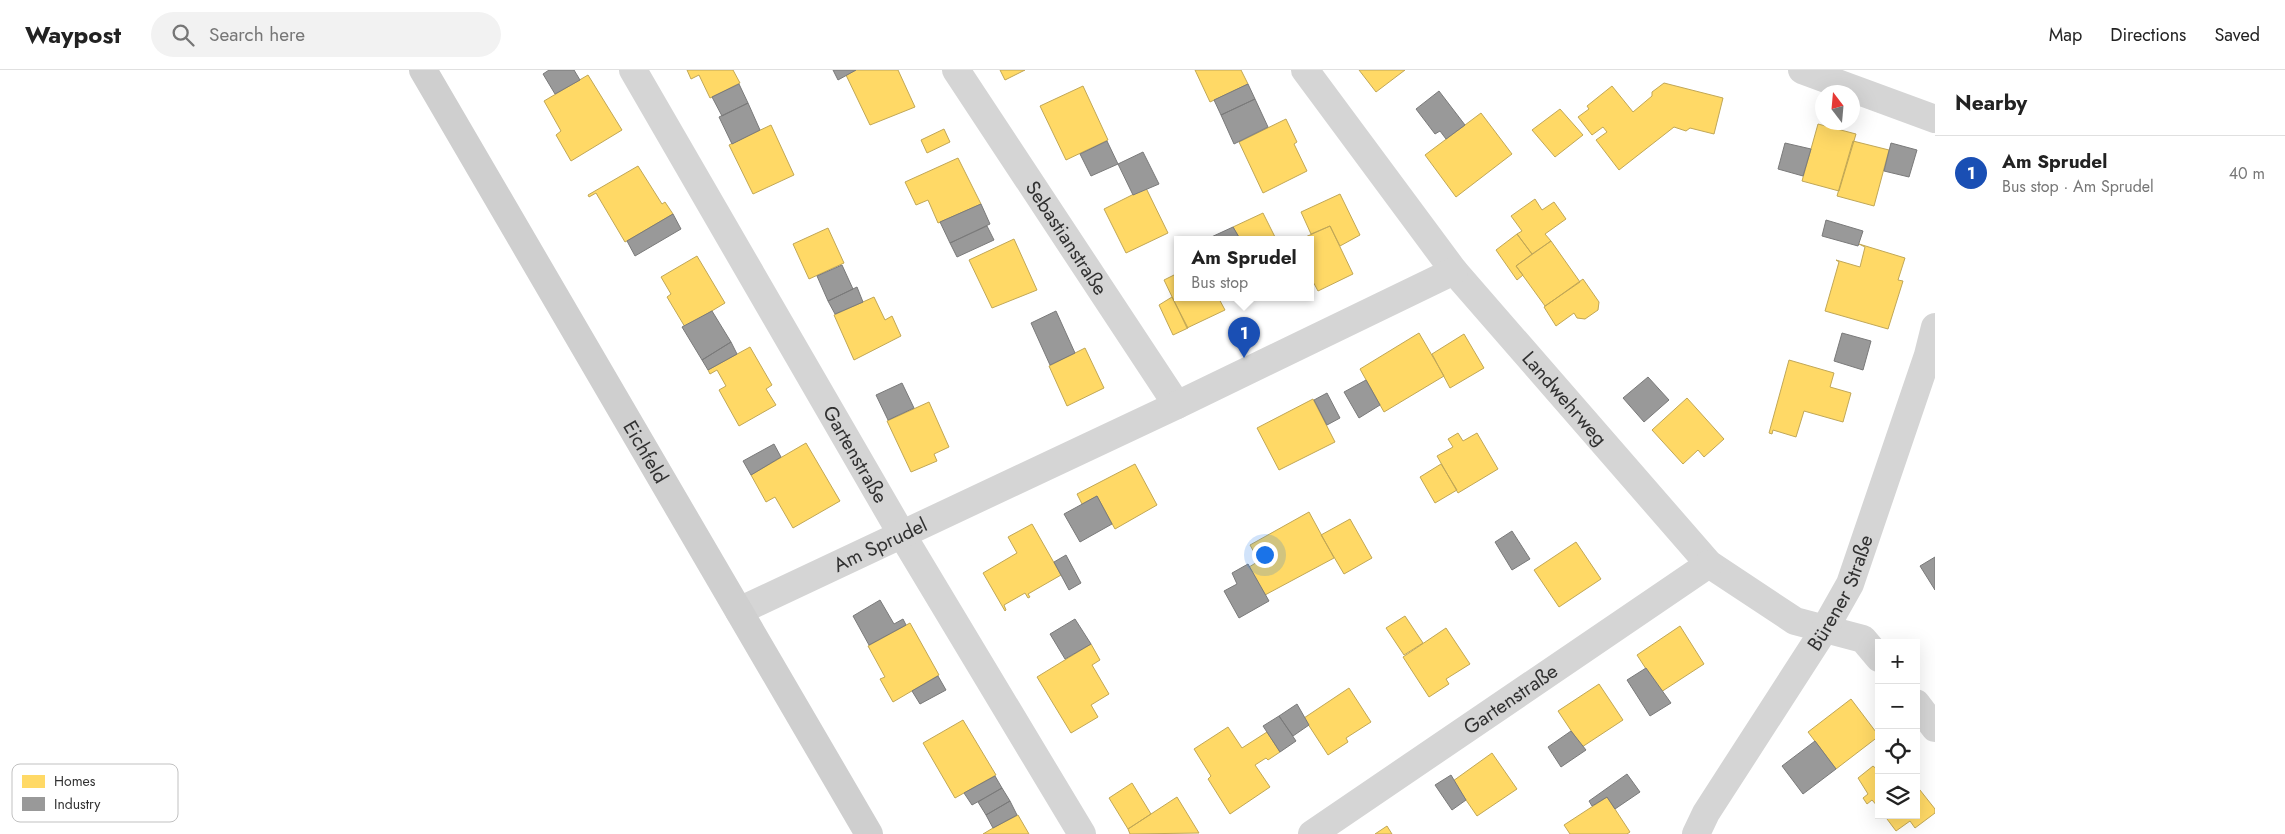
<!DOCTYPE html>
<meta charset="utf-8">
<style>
:root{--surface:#fff;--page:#f2f2f2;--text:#222;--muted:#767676;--line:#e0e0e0;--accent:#ea580c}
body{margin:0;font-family:Jost,sans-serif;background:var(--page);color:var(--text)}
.controls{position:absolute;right:15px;bottom:15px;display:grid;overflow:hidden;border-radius:0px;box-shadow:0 5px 20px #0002}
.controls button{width:45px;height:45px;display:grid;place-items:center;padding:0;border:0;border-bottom:1px solid var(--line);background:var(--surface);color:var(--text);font:25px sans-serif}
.compass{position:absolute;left:1815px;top:15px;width:45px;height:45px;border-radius:50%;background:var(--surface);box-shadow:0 5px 20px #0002;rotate:344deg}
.you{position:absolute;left:1264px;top:484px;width:18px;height:18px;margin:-12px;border:4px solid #fff;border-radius:50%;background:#1a73e8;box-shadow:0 0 0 8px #1a73e833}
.badge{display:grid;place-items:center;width:32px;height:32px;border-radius:50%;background:var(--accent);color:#fff;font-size:16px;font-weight:700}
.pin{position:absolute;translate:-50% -41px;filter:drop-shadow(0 1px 2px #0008)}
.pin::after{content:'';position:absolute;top:26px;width:18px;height:15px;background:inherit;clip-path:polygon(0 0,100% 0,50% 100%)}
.popup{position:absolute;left:1174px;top:166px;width:140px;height:65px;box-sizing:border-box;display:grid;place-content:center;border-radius:0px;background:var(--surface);filter:drop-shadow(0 1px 4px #0005);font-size:16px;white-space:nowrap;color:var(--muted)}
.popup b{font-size:19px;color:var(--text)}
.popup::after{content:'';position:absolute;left:50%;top:100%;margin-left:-10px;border:10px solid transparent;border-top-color:var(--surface)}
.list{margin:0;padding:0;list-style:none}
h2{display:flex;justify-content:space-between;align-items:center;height:65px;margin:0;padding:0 20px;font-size:21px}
h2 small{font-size:16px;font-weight:400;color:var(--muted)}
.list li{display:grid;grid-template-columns:32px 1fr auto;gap:15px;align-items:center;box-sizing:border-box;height:75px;padding:0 20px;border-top:1px solid var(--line)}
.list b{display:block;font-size:19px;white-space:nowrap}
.list p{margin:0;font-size:16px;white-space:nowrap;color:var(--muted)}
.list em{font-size:16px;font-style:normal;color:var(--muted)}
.icon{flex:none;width:28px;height:28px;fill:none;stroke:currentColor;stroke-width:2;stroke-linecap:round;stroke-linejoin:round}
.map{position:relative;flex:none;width:1935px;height:764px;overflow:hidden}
header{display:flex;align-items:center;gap:30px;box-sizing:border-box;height:70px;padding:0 25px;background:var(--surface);border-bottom:1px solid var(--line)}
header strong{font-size:24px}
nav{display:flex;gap:28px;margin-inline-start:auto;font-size:18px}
.search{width:350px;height:45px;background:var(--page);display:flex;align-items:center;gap:12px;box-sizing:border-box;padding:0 18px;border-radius:28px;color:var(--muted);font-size:19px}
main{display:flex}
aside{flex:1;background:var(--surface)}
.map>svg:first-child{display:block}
</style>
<header>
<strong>Waypost</strong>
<div class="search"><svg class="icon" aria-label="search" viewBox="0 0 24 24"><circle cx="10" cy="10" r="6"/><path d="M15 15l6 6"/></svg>Search here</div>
<nav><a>Map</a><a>Directions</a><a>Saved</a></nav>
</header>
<main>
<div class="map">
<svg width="1935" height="764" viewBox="0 0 1935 764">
<rect width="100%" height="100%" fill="#fff"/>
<path fill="#ffd966" stroke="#c1a756" d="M 687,0 L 733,0 L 740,13 L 710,28 L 699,5 L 691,9 Z
M 856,0 L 898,0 L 915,37 L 870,55 L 846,5 Z
M 1000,0 L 1025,0 L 1005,10 Z
M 1195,0 L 1241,0 L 1248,14 L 1210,32 Z
M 1359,0 L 1405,0 L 1376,22 Z
M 588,5 L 622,60 L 571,91 L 556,65 L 561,61 L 544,31 Z
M 1664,13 L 1723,28 L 1714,64 L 1690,58 L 1686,61 L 1674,57 L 1619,100 L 1596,70 L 1607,62 L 1603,57 L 1592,65 L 1578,47 L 1589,39 L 1587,36 L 1612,16 L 1633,42 L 1652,26 L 1652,22 Z
M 1083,16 L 1108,70 L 1066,90 L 1040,36 Z
M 1560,39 L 1583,65 L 1555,87 L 1532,60 Z
M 1481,43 L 1512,84 L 1456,127 L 1425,85 Z
M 1286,49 L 1297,72 L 1294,74 L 1307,101 L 1263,123 L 1239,72 Z
M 1818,54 L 1856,64 L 1839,121 L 1802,111 Z
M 771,55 L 794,105 L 753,124 L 729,75 Z
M 944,59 L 950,72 L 927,83 L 921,70 Z
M 1853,71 L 1889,80 L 1874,136 L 1837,126 Z
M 958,88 L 981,134 L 938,153 L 928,130 L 916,135 L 905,112 Z
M 638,96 L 662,134 L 665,132 L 673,144 L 625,172 L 596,123 L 589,127 L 588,125 Z
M 1146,118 L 1168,163 L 1126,183 L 1104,139 Z
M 1340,124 L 1360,165 L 1340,176 L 1330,156 L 1311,164 L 1301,142 Z
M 1535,129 L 1542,140 L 1554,132 L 1566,149 L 1545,164 L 1551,171 L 1532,184 L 1517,164 L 1522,161 L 1511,146 Z
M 1263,143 L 1276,169 L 1240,169 L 1233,157 Z
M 1330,156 L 1353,204 L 1318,221 L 1310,206 L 1310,169 L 1301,169 Z
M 828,158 L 844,193 L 809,209 L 793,174 Z
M 1517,164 L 1532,184 L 1516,196 L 1523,205 L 1517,210 L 1496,180 Z
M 1014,169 L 1037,220 L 992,238 L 969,190 Z
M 1551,171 L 1580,212 L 1545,236 L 1516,196 Z
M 1859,174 L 1905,188 L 1898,210 L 1903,211 L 1888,259 L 1825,241 L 1839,192 L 1836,190 L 1860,197 L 1865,177 Z
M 697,186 L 725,233 L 685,257 L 667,227 L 671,224 L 661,207 Z
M 1178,203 L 1178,227 L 1218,227 L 1225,240 L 1187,258 L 1164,210 Z
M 1583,209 L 1599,232 L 1598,240 L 1585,249 L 1577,248 L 1574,243 L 1556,256 L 1544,237 Z
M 874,227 L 885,250 L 892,246 L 901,266 L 854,290 L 834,245 Z
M 1172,227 L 1188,258 L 1173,265 L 1159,235 Z
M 1419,263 L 1444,306 L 1384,342 L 1360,299 Z
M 1464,264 L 1484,298 L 1450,318 L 1432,284 Z
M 750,277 L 772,315 L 766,319 L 776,335 L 739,356 L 719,320 L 726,316 L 717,300 L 710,304 L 708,300 Z
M 1085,278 L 1104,318 L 1067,336 L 1049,296 Z
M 1789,290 L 1834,303 L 1830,317 L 1851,323 L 1843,352 L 1804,341 L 1796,367 L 1773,360 L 1772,364 L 1769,363 Z
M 1687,328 L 1724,369 L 1704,387 L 1698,380 L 1683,394 L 1652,360 Z
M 1313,329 L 1335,372 L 1279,400 L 1257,358 Z
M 929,332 L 949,377 L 934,384 L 937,391 L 911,402 L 887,351 Z
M 1458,363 L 1463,371 L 1477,363 L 1498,399 L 1458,423 L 1437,386 L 1453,377 L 1448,369 Z
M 806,373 L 840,431 L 793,458 L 775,427 L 766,432 L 751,405 Z
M 1135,394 L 1157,435 L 1115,459 L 1097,426 L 1082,434 L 1077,424 Z
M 1441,394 L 1457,420 L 1435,433 L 1420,407 Z
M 1309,442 L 1334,488 L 1265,525 L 1249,497 L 1259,491 L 1250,475 Z
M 1350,449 L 1372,488 L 1344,504 L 1321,465 Z
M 1032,454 L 1061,505 L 1028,524 L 1030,527 L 1028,528 L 1025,523 L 1004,535 L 1006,540 L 1005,541 L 983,503 L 1017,483 L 1008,467 Z
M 1576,472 L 1601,509 L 1559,537 L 1534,500 Z
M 1405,546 L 1423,573 L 1404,585 L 1386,558 Z
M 910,553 L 939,605 L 893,632 L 880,609 L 885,607 L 868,576 Z
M 1680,556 L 1704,594 L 1661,622 L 1637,585 Z
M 1446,558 L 1470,594 L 1446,609 L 1449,614 L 1429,627 L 1403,587 Z
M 1091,574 L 1100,590 L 1092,595 L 1109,624 L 1091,635 L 1098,647 L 1071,663 L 1037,607 Z
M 1599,614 L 1623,650 L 1582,677 L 1558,641 Z
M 1349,618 L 1371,652 L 1346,668 L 1348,672 L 1328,685 L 1304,648 Z
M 1851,629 L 1879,666 L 1836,699 L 1808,662 Z
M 963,650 L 996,705 L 955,728 L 923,673 Z
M 1228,657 L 1242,678 L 1267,662 L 1280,682 L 1268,690 L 1266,688 L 1255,695 L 1270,717 L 1230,744 L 1208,709 L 1211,706 L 1194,679 Z
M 1492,683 L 1517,719 L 1477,746 L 1453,711 Z
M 1873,696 L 1879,701 L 1879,738 L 1872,730 L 1867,734 L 1863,728 L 1868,724 L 1858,708 Z
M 1132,713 L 1151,744 L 1128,759 L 1109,728 Z
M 1916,715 L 1935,739 L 1935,743 L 1915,758 L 1910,751 L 1896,761 L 1884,745 L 1916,745 Z
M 1177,727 L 1199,763 L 1130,764 L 1128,759 Z
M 1607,727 L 1630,762 L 1627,764 L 1570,764 L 1564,755 Z
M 1018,745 L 1029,764 L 983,764 L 993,758 Z
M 1387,756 L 1392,764 L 1375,764 Z"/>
<path fill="#999" stroke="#7a7a7a" d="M 549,0 L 574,0 L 580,10 L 555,24 L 543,4 Z
M 833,0 L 856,0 L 838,10 Z
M 739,14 L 748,33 L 722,46 L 712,27 Z
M 1248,14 L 1255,29 L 1221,45 L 1214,30 Z
M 1439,21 L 1465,55 L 1446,69 L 1440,61 L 1435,64 L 1416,39 Z
M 1255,29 L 1268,57 L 1234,74 L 1221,45 Z
M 748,33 L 760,60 L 732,74 L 719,47 Z
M 1107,71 L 1118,94 L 1091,106 L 1080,84 Z
M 1785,73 L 1811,79 L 1803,106 L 1778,99 Z
M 1891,73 L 1917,80 L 1909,107 L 1884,101 Z
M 1143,82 L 1159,114 L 1133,125 L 1118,94 Z
M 981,134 L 990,154 L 950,173 L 940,152 Z
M 673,144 L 681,159 L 635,186 L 627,171 Z
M 1826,150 L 1863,161 L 1858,176 L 1822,166 Z
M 987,156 L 994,170 L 957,187 L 950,173 Z
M 1233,157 L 1240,169 L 1207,169 Z
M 842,195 L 853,219 L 828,231 L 817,206 Z
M 857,217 L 863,232 L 835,244 L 828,231 Z
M 712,241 L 731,272 L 702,290 L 682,257 Z
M 1056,241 L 1075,283 L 1050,295 L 1031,253 Z
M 1842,263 L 1871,271 L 1863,300 L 1834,291 Z
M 731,272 L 737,284 L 708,300 L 702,290 Z
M 1648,307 L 1669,330 L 1644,352 L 1623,328 Z
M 1366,310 L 1380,335 L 1359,348 L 1344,322 Z
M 902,313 L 914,338 L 888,350 L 876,325 Z
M 1327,323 L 1340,348 L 1327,355 L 1314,330 Z
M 774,374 L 781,387 L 751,405 L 743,391 Z
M 1097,426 L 1112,454 L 1080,472 L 1064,444 Z
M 1512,461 L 1530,489 L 1512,500 L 1495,472 Z
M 1066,485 L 1081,513 L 1069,520 L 1054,492 Z
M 1935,487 L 1935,520 L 1920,496 Z
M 1248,494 L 1269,531 L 1239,548 L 1224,521 L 1237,514 L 1232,503 Z
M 880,530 L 894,554 L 903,549 L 906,555 L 869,575 L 853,546 Z
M 1075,549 L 1091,574 L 1065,589 L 1050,564 Z
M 1646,598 L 1671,633 L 1650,646 L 1627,610 Z
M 938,606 L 946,620 L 920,634 L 912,621 Z
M 1297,634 L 1309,655 L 1293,666 L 1279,646 Z
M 1279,646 L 1296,671 L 1280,682 L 1263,656 Z
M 1571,661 L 1586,680 L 1561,697 L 1548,677 Z
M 1815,671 L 1836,699 L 1803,724 L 1782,696 Z
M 1627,704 L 1640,722 L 1615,739 L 1607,727 L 1592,736 L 1589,731 Z
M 1451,705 L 1466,730 L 1452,740 L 1435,715 Z
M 995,706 L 1002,718 L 972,735 L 964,723 Z
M 1002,718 L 1010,731 L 986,745 L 978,732 Z
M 1010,731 L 1017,745 L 993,758 L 986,745 Z"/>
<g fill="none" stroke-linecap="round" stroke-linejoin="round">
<g stroke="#d5d5d5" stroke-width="28">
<path id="s1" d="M 633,0 L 901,463 L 1082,764"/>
<path id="s2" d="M 956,0 L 1177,335"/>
<path id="s3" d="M 1305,0 L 1454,201 L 1709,494 L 1795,551 L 1863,569 L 1879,588"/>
<path d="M 1802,0 L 1935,49"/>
<path id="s4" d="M 739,541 L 1177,335 L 1454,201"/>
<path d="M 1916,633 L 1935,658"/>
<path id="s5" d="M 1312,764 L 1709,494"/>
<path id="s6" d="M 1696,764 L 1706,743 L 1824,560 L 1850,514 L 1928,285 L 1935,257"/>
</g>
<path stroke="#cfcfcf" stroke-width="28" id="s7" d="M 423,0 L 869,764"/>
</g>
<g text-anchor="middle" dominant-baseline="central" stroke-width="5" stroke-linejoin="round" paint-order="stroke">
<g font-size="20" fill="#313131" stroke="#fff">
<text stroke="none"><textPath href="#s2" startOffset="201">Sebastianstraße</textPath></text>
<text stroke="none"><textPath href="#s3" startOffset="419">Landwehrweg</textPath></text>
<text stroke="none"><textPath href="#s7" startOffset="442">Eichfeld</textPath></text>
<text stroke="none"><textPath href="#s1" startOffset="444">Gartenstraße</textPath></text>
<text stroke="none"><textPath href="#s4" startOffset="156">Am Sprudel</textPath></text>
<text stroke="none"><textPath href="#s6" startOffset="282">Bürener Straße</textPath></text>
<text stroke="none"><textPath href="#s5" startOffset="240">Gartenstraße</textPath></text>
</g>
</g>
<rect x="12" y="694" width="166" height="58" rx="8" fill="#fff" stroke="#c1c1c1" stroke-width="1"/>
<rect x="22" y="705" width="23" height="13" fill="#ffd966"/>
<rect x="22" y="727" width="23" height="14" fill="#999"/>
<g font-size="14" fill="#313131">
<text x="54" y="716">Homes</text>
<text x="54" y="739">Industry</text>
</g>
</svg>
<div class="controls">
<button>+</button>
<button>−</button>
<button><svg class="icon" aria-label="locate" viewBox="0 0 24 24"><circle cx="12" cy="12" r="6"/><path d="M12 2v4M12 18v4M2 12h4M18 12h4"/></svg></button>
<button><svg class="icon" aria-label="layers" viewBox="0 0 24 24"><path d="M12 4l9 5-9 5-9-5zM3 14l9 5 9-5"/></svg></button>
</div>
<svg class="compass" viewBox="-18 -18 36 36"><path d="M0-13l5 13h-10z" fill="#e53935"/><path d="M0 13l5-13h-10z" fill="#767676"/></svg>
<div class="you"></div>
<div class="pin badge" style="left:1244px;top:288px;background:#1a4fb4">1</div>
<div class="popup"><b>Am Sprudel</b>Bus stop</div>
</div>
<aside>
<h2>Nearby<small></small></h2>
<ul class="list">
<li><span class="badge" style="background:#1a4fb4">1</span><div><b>Am Sprudel</b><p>Bus stop · Am Sprudel</p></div><em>40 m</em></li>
</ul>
</aside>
</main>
